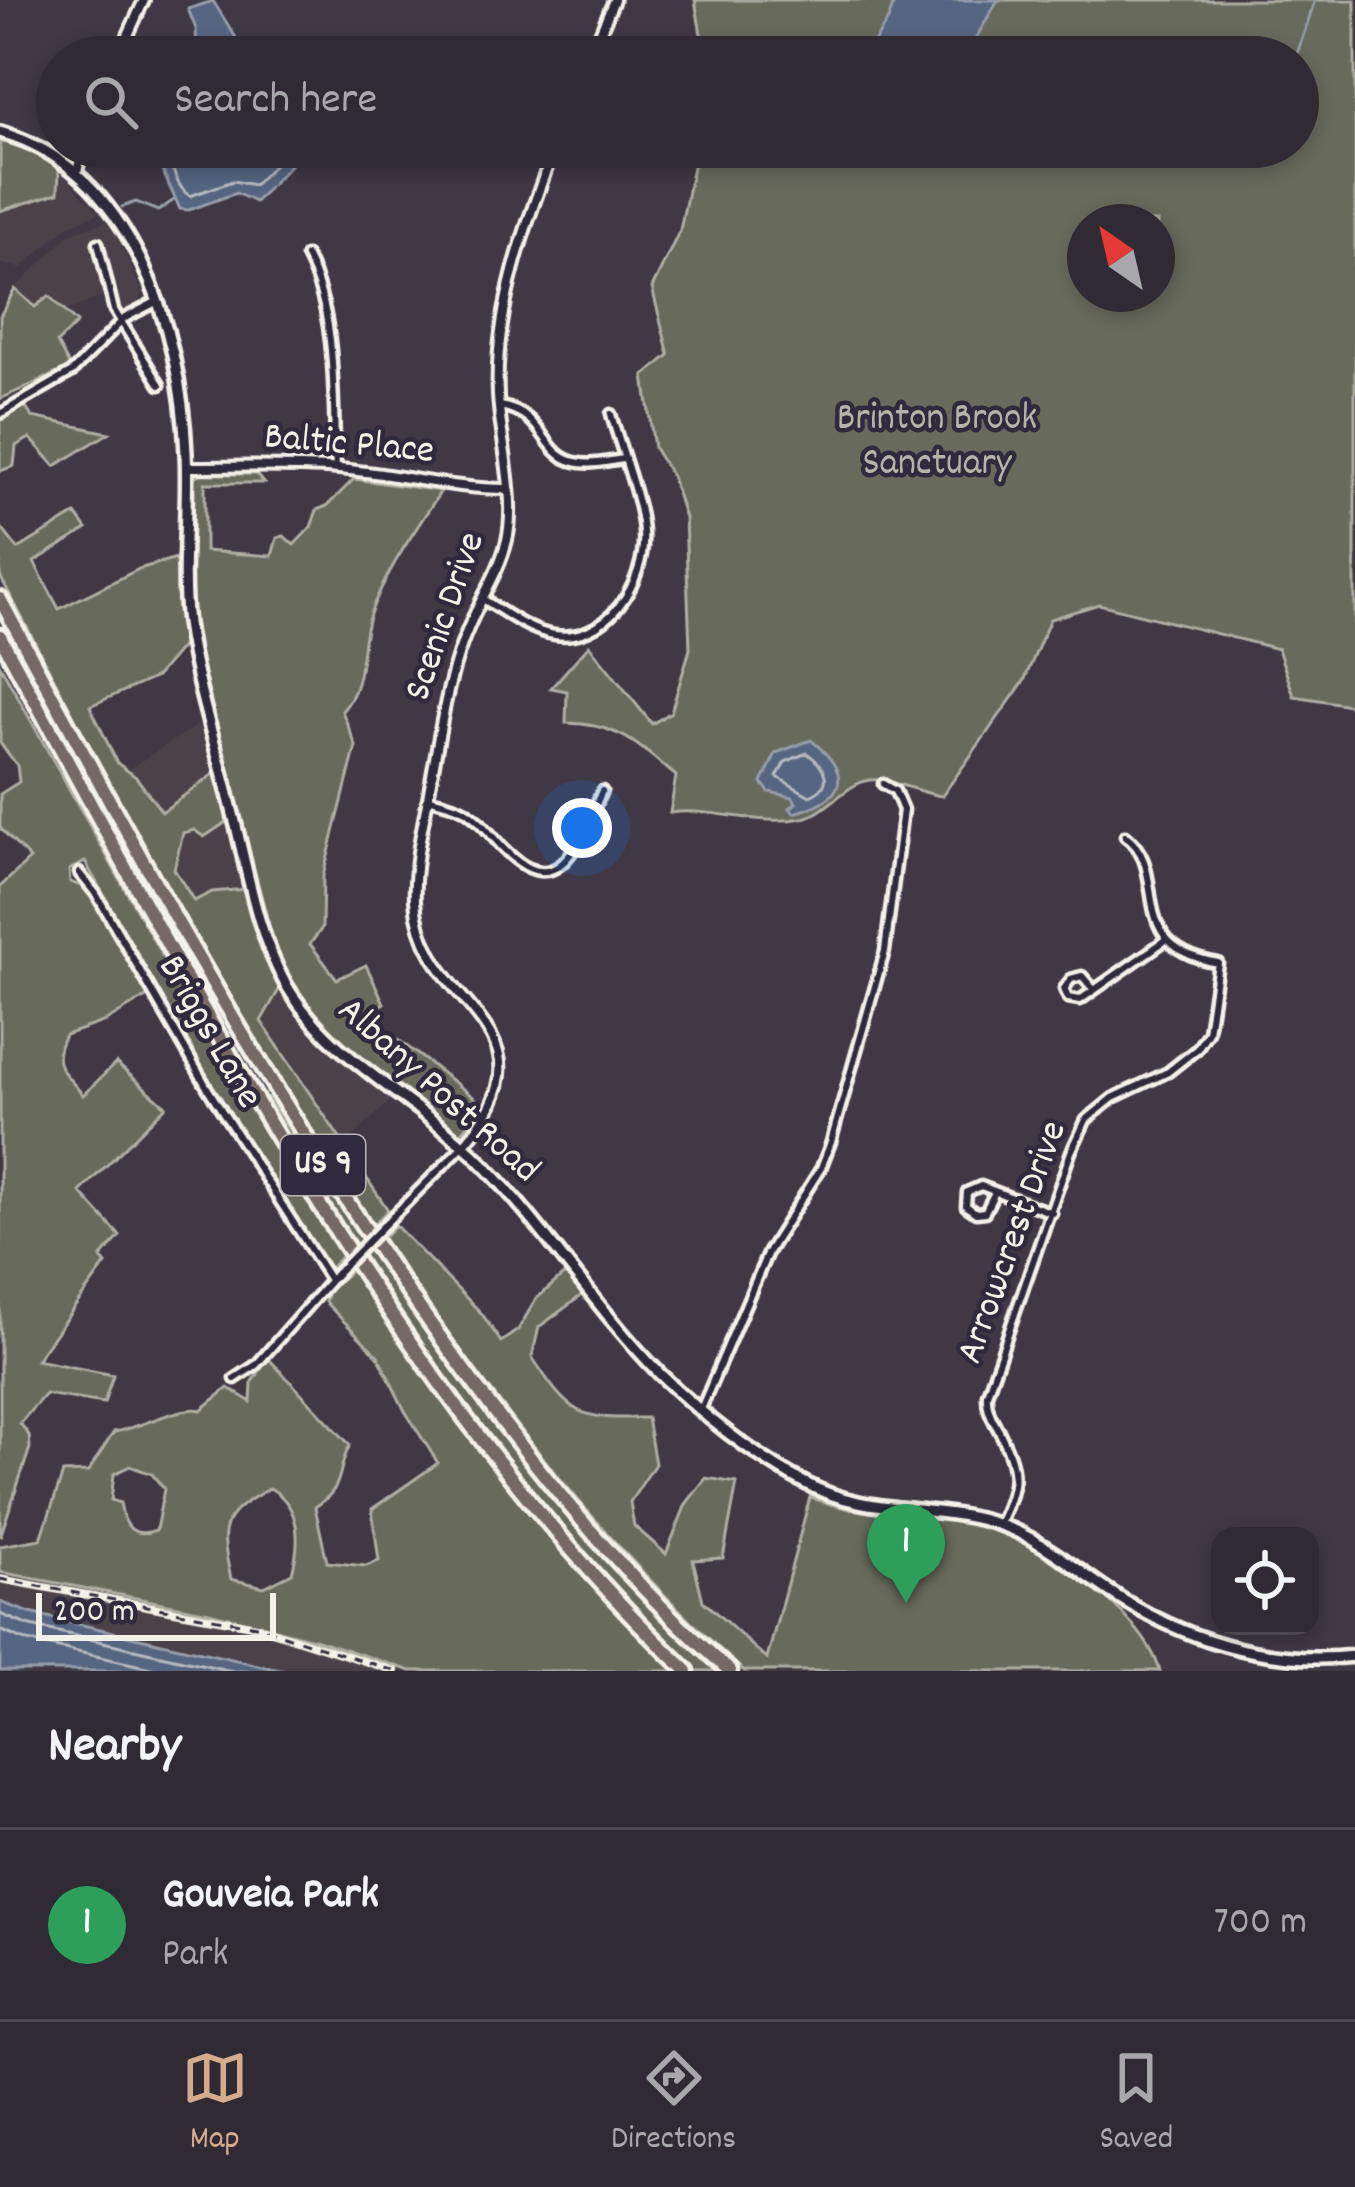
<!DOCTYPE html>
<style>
:root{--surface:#302a34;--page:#3c3640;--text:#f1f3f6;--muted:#a8a7ac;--line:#4b464f;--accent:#d6ab8b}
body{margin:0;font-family:Dekko,sans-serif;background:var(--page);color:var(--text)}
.controls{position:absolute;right:36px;bottom:36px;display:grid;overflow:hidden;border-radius:24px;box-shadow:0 6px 18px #0003}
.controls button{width:108px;height:108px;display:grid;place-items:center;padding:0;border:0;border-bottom:3px solid var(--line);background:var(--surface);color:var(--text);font:60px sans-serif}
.compass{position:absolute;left:1067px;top:204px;width:108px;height:108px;border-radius:50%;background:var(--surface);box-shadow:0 6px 18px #0003;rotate:326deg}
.scale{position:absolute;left:36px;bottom:30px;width:240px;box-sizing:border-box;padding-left:12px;border:6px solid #f4f1e8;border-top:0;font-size:33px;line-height:42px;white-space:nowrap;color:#f4f1e8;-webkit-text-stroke:9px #2f2a3d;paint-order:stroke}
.you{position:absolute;left:582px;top:828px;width:42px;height:42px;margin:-30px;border:9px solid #fff;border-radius:50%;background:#1a73e8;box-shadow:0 0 0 18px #1a73e833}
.badge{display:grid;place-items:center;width:78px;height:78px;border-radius:50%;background:var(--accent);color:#fff;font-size:39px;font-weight:700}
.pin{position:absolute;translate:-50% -99px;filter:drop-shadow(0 3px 6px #0008)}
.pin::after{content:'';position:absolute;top:63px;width:42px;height:36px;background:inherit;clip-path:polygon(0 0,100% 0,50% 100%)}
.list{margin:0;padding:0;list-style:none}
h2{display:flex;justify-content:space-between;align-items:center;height:156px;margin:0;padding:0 48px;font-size:51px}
h2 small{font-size:39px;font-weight:400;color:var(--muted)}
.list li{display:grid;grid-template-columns:78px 1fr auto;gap:36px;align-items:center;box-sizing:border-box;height:192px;padding:0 48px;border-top:3px solid var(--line)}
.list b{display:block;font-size:45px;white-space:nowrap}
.list p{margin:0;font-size:39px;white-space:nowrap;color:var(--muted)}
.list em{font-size:39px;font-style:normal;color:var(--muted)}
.icon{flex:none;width:66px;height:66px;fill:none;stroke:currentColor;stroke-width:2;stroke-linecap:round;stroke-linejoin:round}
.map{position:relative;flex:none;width:1355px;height:1671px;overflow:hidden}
.search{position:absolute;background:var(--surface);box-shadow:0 6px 18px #0003;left:36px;right:36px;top:36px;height:132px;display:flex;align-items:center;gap:30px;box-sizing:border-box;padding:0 42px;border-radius:66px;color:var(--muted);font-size:45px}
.sheet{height:348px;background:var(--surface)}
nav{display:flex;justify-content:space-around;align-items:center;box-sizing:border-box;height:168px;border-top:3px solid var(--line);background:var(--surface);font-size:33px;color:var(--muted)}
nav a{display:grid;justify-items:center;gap:6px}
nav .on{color:var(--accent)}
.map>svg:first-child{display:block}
</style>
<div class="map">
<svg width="1355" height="1671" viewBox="0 0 1355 1671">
<rect width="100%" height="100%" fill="#403845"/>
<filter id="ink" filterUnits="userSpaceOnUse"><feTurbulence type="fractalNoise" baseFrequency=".00833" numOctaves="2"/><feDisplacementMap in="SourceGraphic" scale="24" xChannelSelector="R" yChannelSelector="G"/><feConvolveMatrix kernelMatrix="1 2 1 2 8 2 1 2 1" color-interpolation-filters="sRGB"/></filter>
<g filter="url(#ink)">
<path fill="#4c424a" d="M 59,170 L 99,213 L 67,226 L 21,268 L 0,263 L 0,211 L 57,193 Z
M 110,220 L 142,292 L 138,303 L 122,312 L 113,293 L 65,311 L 49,296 L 35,307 L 15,289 L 70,234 Z
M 202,722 L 215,773 L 162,812 L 127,770 Z
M 228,821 L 246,889 L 212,892 L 194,901 L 173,869 L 183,833 L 194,830 L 204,837 Z
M 280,988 L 323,1042 L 393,1098 L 343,1147 L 261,1021 Z
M 0,1572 L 209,1612 L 317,1640 L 411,1671 L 284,1671 L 30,1613 L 0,1602 Z"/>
<path fill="#676a5c" stroke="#aeaea2" stroke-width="3" fill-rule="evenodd" d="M 695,0 L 1355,0 L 1355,706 L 1294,696 L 1278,649 L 1099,604 L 1050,619 L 1024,681 L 942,796 C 920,793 899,782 878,780 C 849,777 830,812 803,818 C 759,827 714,807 670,813 L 676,776 C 637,744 619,724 566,723 L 567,691 L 551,688 L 589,645 L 652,724 L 671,712 L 690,649 L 685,518 L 672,477 L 654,448 L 644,376 L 669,355 L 652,288 L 680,230 L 697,147 L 1298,147 L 1298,57 L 705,57 ZM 1085,222 L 1157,222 L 1157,294 L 1085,294 Z
M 0,141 L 41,154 L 59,170 L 58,193 L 0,211 Z
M 15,289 L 35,307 L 49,296 L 77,323 L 57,343 L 70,367 L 0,399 L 0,316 Z
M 23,403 L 32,417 L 109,433 L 55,466 L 30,438 L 16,446 L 14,466 L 0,471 L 0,420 Z
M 200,474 L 257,474 L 264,483 L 205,483 L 205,551 L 272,556 L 277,538 L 284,536 L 294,545 L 311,527 L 317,510 L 327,506 L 354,479 L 441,491 C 415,531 387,569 370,614 C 358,648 367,683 342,711 L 356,746 L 323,876 L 322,928 L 310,944 L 337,979 L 366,965 L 384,1003 L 367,1016 L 484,1105 L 460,1135 C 388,1073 319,1041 276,952 L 199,659 L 191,607 L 193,484 L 194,477 Z
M 76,514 L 87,529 L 34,562 L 59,609 L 139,569 L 176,558 L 178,610 L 185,643 L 156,677 L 90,706 L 117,763 L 136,777 L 162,812 L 215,773 L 228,821 L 204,837 L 194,830 L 183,833 L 174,869 L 194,901 L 212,892 L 246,889 L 261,943 L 280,988 L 261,1021 L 388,1210 L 374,1224 L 322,1148 L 154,868 L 0,576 L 0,526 L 18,549 Z
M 0,665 L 182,991 L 343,1255 L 330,1268 L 320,1260 L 229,1115 L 85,862 L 69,870 L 70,882 L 89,889 L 93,895 L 148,996 L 106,1021 L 65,1035 C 49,1065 64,1071 83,1095 L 116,1063 L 166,1106 L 80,1192 L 120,1236 L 101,1258 L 106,1264 L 36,1360 L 113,1375 L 104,1403 L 45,1394 L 20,1423 L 29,1435 L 30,1448 L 0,1537 L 0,887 L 30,859 L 0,828 L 0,794 L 19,782 L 17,765 L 0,743 Z
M 268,1097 C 301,1151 339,1203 375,1256 C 478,1405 588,1549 722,1671 L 695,1671 C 519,1507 391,1301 264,1098 Z
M 395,1225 L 482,1314 L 501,1342 L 518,1330 L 536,1299 L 568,1271 L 585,1293 L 539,1327 L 532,1357 C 571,1416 576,1419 647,1418 L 655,1464 L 630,1502 L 634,1526 L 666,1554 L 686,1504 L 706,1478 L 737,1483 L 723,1558 L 693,1560 L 703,1601 L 767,1659 L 810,1497 C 866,1519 918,1514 976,1525 C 1036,1536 1143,1611 1160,1671 L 744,1671 C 602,1544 489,1396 383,1238 Z
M 352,1269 C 449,1411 550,1551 675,1671 L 411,1671 L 317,1640 L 209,1612 L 0,1572 L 0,1546 L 41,1539 L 63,1473 L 88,1472 L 114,1432 C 140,1428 181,1405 201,1410 L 228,1388 L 251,1402 L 252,1383 L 268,1358 L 350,1445 C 335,1472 347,1486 315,1507 L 327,1562 L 366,1566 L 379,1561 L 372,1509 L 438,1463 L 405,1411 L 378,1356 L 325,1302 L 328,1290 ZM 130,1466 L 152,1474 L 164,1489 L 156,1530 C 131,1539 124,1525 120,1503 L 111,1500 L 114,1474 ZM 270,1488 C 301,1506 301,1540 292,1573 L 264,1587 L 231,1579 C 219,1525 220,1516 270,1488 Z"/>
<path fill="#576581" stroke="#969daa" stroke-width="3" d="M 895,0 L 998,0 L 965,57 L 865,57 L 888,20 Z
M 213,1 L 248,57 L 197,57 L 196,29 L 188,9 Z
M 159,147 L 291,147 L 290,165 L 255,202 L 236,193 L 189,210 L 180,209 L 156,157 Z
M 811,740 C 854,775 846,799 794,813 L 790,808 L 796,803 L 793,797 L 769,792 L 762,783 L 776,753 Z
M 0,1602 L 30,1613 L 284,1671 L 0,1671 Z"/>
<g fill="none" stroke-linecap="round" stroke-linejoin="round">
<path stroke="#b5b9bf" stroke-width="3" d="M 170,147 C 169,163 176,187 190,196 L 233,181 L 254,185 L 278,161 L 279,147
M 807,753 C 826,767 835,785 810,796 L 777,777 L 785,762 Z
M 0,1614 L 27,1625 L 232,1671
M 0,1630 L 23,1640 L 164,1671"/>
<path stroke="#969daa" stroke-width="3" d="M 1296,57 L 1315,0
M 122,207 L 136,202 L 158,211 L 174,200"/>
<g stroke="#f4f1e8" stroke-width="15">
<path id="minor" d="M 98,243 L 114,310 L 160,385
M 306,256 C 339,319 332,399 336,468
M 500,406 C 546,414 542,455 575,462 C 590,466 608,461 623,459
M 0,414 L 72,372 L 125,318 L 156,302
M 483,599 C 504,612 526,629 549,634 C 606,647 647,581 643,532 C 641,500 620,447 611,414
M 428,798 C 440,802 453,804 464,810 C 481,820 491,836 505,850 C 561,907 581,836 602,791
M 79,873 L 96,894 L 208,1089 L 330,1280
M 1094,990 L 1082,976 L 1071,979 L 1064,989 L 1068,998 L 1080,1000 L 1166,940
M 995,1192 L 985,1212 L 976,1213 L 966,1206 L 967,1192 L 981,1186 L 1052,1213
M 394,1215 L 463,1146
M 235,1379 L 256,1365 L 337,1273
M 701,1409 L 768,1252 L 821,1168 L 831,1142 L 885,951 L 903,810 L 895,791 L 883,784
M 999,1524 C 1018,1484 1019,1471 999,1431 C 992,1418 986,1409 987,1394 L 1071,1152 L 1086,1120 L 1113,1098 L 1168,1072 L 1197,1049 L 1208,1032 L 1218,963 C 1120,946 1173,870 1125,836"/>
</g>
<g stroke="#f4f1e8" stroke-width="16">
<path id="tertiary" d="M 118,57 L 144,0
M 590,57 L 614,0
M 77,171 L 84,147
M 187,467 C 237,467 288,465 338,469 C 395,473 450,489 507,489
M 463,1146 C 567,1025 422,1011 415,901 C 413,864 423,827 429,792 C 440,735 446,677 470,624 C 482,596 500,570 507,540 C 517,499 500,438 498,395 C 494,310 525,225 555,147"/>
</g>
<g stroke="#f4f1e8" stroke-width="18">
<path id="secondary" d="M 0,132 C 132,169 181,330 186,453 C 189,510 180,567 187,623 C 196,686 217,749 232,810 C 247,867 256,931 285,983 C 328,1058 416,1099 477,1158 C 544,1225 594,1307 660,1374 C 701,1414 754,1456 805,1483 C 870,1518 937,1502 1003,1526 C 1042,1540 1074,1568 1109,1591 C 1181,1639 1267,1666 1355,1656"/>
</g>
<g stroke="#f4f1e8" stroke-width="21">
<path id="motorway" d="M 0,599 C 134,848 268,1096 433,1327 C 521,1451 615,1571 730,1671
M 0,636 C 193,991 391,1389 687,1671"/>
</g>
<use href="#minor" stroke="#2f2a3d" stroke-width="6"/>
<use href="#tertiary" stroke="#2f2a3d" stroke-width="8"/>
<use href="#secondary" stroke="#2f2a3d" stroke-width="9"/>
<use href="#motorway" stroke="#766964" stroke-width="12"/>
<g stroke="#f4f1e8" stroke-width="8">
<path id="rail" d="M 0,1579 L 256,1626 L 395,1671"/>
</g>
<use href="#rail" stroke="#2f2a3d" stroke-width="3" stroke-dasharray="9" stroke-linecap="butt"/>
<g stroke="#f4f1e8" stroke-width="15" stroke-linecap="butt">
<path id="minor-bridge" d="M 337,1273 L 394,1215"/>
</g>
<use href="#minor-bridge" stroke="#2f2a3d" stroke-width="6"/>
</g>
</g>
<g text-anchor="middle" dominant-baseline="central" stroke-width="9" stroke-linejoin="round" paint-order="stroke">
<rect fill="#2f2a3d" stroke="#b9b5b5" stroke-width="3" x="281" y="1135" width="84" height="60" rx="9"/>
<g font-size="36" font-weight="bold" fill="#f4f1e8">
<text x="323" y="1165">US 9</text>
</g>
<g font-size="39" fill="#b5b4a9" stroke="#2f2a3d">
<text x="937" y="420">Brinton Brook<tspan x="937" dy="45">Sanctuary</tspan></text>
</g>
<g font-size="39" fill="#f4f1e8" stroke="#2f2a3d">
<text transform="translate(349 446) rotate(5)">Baltic Place</text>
<text transform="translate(447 617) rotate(-71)">Scenic Drive</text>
<text transform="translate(208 1033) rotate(60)">Briggs Lane</text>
<text transform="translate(437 1092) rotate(42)">Albany Post Road</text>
<text transform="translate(1014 1243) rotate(-70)">Arrowcrest Drive</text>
</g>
</g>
</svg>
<div class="controls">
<button><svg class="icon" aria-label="locate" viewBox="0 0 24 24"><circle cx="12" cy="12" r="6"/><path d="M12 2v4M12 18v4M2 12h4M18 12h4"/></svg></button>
</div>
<svg class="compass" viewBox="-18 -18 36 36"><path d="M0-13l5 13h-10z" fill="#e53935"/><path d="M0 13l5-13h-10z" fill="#a8a7ac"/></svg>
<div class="scale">200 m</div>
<div class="you"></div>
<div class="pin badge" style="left:906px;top:1603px;background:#2e9e5b">1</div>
<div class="search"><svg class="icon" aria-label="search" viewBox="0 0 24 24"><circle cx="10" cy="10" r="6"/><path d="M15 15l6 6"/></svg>Search here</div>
</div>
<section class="sheet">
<h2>Nearby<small></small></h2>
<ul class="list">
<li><span class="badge" style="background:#2e9e5b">1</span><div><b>Gouveia Park</b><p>Park</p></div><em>700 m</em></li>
</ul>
</section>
<nav>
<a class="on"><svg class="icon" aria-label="map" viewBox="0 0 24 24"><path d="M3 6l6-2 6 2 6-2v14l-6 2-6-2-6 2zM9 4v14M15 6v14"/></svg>Map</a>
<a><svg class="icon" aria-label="directions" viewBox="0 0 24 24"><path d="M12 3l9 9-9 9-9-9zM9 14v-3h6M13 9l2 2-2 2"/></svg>Directions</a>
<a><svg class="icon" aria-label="saved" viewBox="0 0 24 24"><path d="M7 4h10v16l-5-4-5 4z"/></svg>Saved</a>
</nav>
